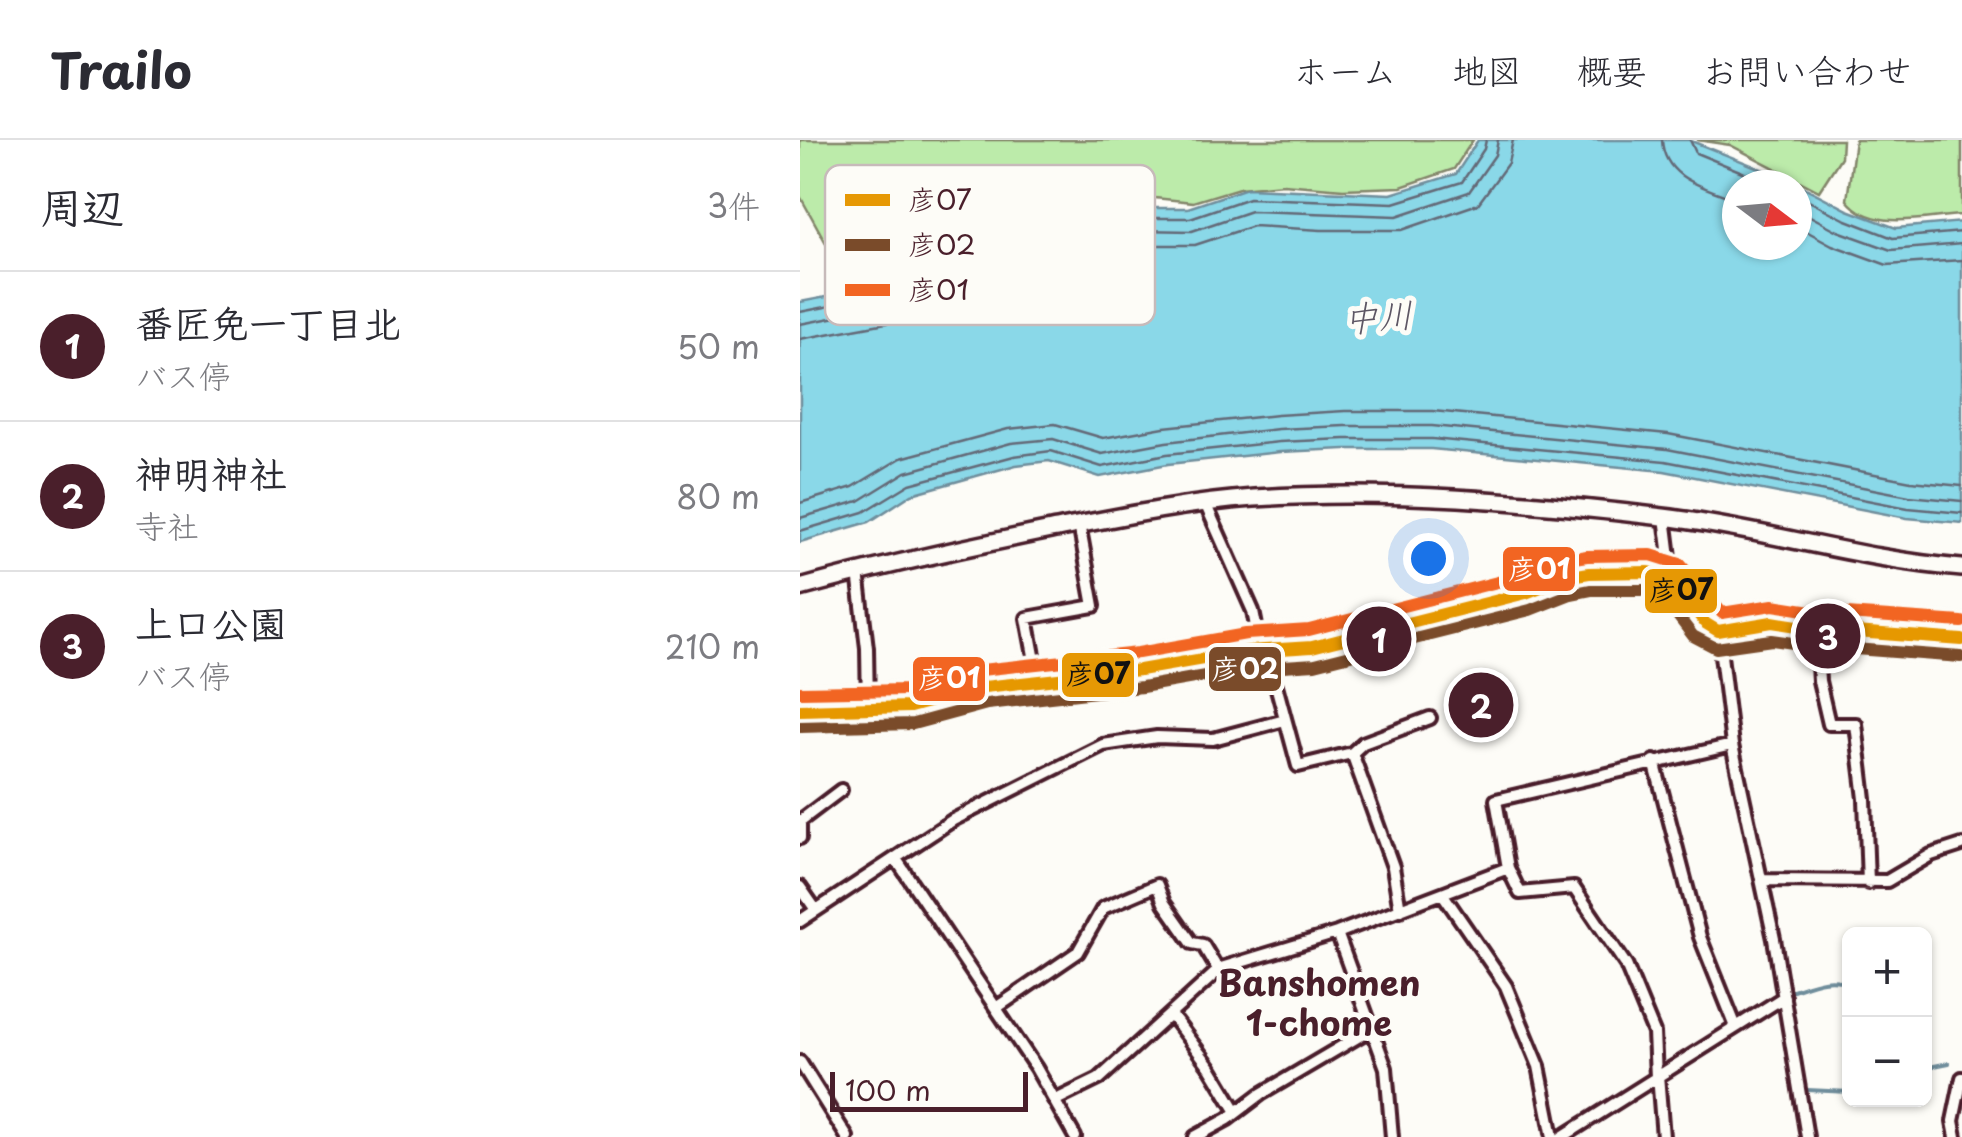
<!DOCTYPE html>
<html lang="ja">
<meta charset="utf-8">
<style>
:root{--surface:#fff;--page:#f2f2f3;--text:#2b2b33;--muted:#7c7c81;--line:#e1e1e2;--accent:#4a1f2b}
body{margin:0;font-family:"Playpen Sans","Klee One",sans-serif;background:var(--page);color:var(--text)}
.controls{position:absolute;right:30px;bottom:30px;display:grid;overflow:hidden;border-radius:15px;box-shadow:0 2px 8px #0004}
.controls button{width:90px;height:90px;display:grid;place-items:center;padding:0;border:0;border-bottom:2px solid var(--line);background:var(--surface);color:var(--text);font:50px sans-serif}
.compass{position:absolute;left:922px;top:30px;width:90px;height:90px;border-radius:50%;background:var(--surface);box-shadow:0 2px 8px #0004;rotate:106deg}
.scale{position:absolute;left:30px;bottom:25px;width:198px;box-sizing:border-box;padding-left:10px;border:5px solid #4a1f2b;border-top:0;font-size:28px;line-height:35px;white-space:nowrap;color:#4a1f2b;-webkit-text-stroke:8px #fdfcf7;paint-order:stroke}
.you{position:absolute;left:628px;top:418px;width:35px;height:35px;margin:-25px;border:8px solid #fff;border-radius:50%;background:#1a73e8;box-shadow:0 0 0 15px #1a73e833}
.badge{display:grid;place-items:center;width:65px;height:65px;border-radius:50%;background:var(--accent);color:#fff;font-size:32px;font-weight:700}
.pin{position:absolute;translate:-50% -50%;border:5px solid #fff;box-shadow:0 2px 10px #0006}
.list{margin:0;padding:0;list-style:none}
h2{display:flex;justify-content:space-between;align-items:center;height:130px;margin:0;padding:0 40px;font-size:42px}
h2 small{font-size:32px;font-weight:400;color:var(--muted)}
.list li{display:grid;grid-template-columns:65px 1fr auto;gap:30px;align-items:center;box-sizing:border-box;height:150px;padding:0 40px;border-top:2px solid var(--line)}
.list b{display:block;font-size:38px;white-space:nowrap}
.list p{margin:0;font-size:32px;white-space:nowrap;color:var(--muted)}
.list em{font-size:32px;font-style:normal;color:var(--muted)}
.map{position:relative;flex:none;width:1162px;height:997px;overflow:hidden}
header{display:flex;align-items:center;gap:60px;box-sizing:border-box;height:140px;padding:0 50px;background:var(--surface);border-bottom:2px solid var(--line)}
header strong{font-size:48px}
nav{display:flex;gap:55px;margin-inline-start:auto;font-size:35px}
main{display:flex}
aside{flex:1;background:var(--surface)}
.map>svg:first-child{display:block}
</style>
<header>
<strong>Trailo</strong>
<nav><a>ホーム</a><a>地図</a><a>概要</a><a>お問い合わせ</a></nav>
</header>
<main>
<aside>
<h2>周辺<small>3件</small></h2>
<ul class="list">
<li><span class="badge">1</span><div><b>番匠免一丁目北</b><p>バス停</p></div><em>50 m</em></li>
<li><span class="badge">2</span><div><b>神明神社</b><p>寺社</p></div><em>80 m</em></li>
<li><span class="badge">3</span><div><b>上口公園</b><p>バス停</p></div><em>210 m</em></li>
</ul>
</aside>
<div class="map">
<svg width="1162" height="997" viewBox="0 0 1162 997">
<rect width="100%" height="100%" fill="#fdfcf7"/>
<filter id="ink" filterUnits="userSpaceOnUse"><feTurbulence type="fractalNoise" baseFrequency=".01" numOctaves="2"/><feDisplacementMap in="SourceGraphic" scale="20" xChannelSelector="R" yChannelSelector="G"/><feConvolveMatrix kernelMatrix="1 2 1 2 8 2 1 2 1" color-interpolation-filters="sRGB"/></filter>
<g filter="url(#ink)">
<path fill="#bcebaa" stroke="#83856a" stroke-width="2.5" d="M 0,0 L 673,0 L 654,29 L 601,47 L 543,49 L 483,44 L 439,48 L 393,62 L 345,57 L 303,70 L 268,87 L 233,92 L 47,141 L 0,56 Z
M 897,0 L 1042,0 L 1041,17 L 1019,51 L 930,5 Z
M 1055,0 L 1162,0 L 1162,75 C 1127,76 1073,93 1047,60 Z"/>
<path fill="#8ad8e8" stroke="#708e9c" stroke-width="2.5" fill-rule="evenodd" d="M 678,0 L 889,0 L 994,42 L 1048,70 L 1096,88 L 1162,82 L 1162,383 L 1107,378 L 864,331 L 631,309 L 545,309 L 480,312 L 368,324 L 300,337 L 249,321 L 216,325 L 112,354 L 69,382 L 0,402 L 0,162 L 131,137 L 165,117 L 235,96 L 302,82 L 332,68 L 388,68 L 447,48 L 591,54 L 656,34 ZM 937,45 L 997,45 L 997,105 L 937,105 Z"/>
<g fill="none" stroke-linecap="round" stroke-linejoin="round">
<path stroke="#646977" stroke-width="2.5" d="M 862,0 C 864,40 906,47 937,60
M 890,0 L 896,13 L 974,45
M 997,55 L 1044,79 L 1093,98 L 1162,92
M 997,69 L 1038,91 L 1091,110 L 1162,104
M 997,86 L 1032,105 L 1087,125 L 1162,120
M 0,172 L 133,146 L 170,126 L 237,106 L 304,92 L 334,78 L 390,78 L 449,58 L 594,63 L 662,42 L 684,9 L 686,0
M 0,184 L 136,158 L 175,138 L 241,118 L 308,104 L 338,90 L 392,91 L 451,71 L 597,76 L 669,52 L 695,15 L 698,0
M 0,199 L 140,173 L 181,151 L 245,132 L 311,118 L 342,105 L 395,105 L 453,86 L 521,90 L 602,90 L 678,64 L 708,23 L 713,0
M 0,363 L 53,347 L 101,318 L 208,289 L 255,284 L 303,298 L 364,287 L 477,275 L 545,271 L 633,271 L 868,294 L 1111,341 L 1162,346
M 0,378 L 59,361 L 106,332 L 211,303 L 253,299 L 302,314 L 366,302 L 478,289 L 545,286 L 632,286 L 867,309 L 1109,356 L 1162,361
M 0,391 L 64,372 L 110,344 L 214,316 L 251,311 L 302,327 L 367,314 L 479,302 L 545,299 L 632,299 L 865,321 L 1108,368 L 1162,373"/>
<path stroke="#708e9c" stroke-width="4" d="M 990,851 C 1009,845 1031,834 1050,845
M 1124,928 L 1149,923
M 1007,950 L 1050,952"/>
<g stroke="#4a1f2b" stroke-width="18">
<path id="minor" d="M 405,363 L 453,471 L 461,511
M 865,377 L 872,433 L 876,442
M 58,432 L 67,508 L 68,568
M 1016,489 L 1019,541 L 1029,584 L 1056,584 L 1065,659 L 1068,743
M 918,491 L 932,605 L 974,799 L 1007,997
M 467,512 L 498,626 L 552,613 L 593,727 L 600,770
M 239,542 L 227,478 L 294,466 L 279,384
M 0,570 L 110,567 L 184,547 L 340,530 L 449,511 L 512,507 L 726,453 L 766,437 L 789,433 L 849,432 L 873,440 L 905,483 L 918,491 L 972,482 L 1016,489 L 1162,500
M 552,613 L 563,603 L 630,578
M 854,621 L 900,797 L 936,887
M 0,698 L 0,681 L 41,650
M 96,719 L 236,928 L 275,997
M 962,740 L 1087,741 L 1131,715 L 1162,705
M 0,747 L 16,770
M 642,753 L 706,846 L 739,926 L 753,997
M 0,781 L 153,680 L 303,605 L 357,597 L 413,599 L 485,580
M 537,793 L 586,928 L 592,997
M 196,868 L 278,812 L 303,768 L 357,745 L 364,763 L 392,803 L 403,805 L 418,830
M 371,875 L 410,927 L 437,972
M 0,922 L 47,997
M 858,935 L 863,997
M 856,937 L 854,893 L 826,825 L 774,748 L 720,753 L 708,728 L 696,660 L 932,605
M 256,960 L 299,939 L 421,828 L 537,793 L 708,728
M 395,997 L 428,979 L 461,954 L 573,888
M 762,997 L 984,857
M 1156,997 L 1153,981 L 1162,938"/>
</g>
<g stroke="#4a1f2b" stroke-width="22">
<path id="primary" d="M 0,448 C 83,425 167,407 251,390 C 318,377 386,363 454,358 C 589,349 728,361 863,377 C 964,389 1061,420 1162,428"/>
</g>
<use href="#minor" stroke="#fdfcf7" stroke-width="10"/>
<use href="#primary" stroke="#fdfcf7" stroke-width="15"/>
<g stroke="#fdfcf7" stroke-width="20">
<path id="bus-1" d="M 0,570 L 110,567 L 184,547 L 340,530 L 449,511 L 512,507 L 726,453 L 766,437 L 789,433 L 849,432 L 873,440 L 905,483 L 918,491 L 972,482 L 1016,489 L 1162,500"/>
</g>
<g stroke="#fdfcf7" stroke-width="20">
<path id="bus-2" d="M 0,587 L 113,584 L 187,564 L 342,547 L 451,528 L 515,524 L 730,470 L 771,454 L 791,450 L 846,450 L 862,455 L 893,496 L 916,508 L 972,500 L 1015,506 L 1161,517"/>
</g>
<g stroke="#fdfcf7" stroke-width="20">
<path id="bus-3" d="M 0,552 L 107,550 L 181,530 L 338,513 L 446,494 L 509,490 L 721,436 L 761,420 L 787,416 L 851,415 L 880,424 L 922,473 L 973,465 L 1018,472 L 1162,482"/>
</g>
<use href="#bus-1" stroke="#e69804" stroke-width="12"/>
<use href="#bus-2" stroke="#7a4b2a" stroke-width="12"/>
<use href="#bus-3" stroke="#f26522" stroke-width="12"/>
</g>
</g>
<g text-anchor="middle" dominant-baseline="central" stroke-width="10" stroke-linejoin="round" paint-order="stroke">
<g font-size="35" font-style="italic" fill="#5d5664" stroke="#fdfcf7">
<text transform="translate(578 175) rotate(-4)">中川</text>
</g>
<g font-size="35" font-weight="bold" fill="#4a1f2b" stroke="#fdfcf7">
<text x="519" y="841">Banshomen<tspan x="519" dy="40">1-chome</tspan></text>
</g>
</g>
<rect x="25" y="25" width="330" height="160" rx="15" fill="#fdfcf7" stroke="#c7baba" stroke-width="2.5"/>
<rect x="45" y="54" width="45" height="12" fill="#e69804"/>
<rect x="45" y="99" width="45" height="12" fill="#7a4b2a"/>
<rect x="45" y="144" width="45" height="12" fill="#f26522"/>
<g font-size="28" fill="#4a1f2b">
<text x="108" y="70">彦07</text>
<text x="108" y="115">彦02</text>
<text x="108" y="160">彦01</text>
</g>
<g stroke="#fdfcf7" stroke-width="4">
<rect x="701" y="405" width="76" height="48" rx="10" fill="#f26522"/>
<rect x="843" y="427" width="76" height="48" rx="10" fill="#e69804"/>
<rect x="407" y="505" width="76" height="48" rx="10" fill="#7a4b2a"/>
<rect x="260" y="511" width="76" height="48" rx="10" fill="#e69804"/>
<rect x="111" y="515" width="76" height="48" rx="10" fill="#f26522"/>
</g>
<g font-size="28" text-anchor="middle" font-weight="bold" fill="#fff">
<text x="739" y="439">彦01</text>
<text x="445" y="539">彦02</text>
<text x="149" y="548">彦01</text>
</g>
<g font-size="28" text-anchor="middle" font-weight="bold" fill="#111">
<text x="881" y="460">彦07</text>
<text x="298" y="544">彦07</text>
</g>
</svg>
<div class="controls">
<button>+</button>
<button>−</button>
</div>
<svg class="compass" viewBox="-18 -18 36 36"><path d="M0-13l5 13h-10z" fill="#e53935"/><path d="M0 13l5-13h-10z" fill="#7c7c81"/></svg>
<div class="scale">100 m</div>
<div class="you"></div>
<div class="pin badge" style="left:579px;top:499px">1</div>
<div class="pin badge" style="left:681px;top:565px">2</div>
<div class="pin badge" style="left:1028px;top:496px">3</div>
</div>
</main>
